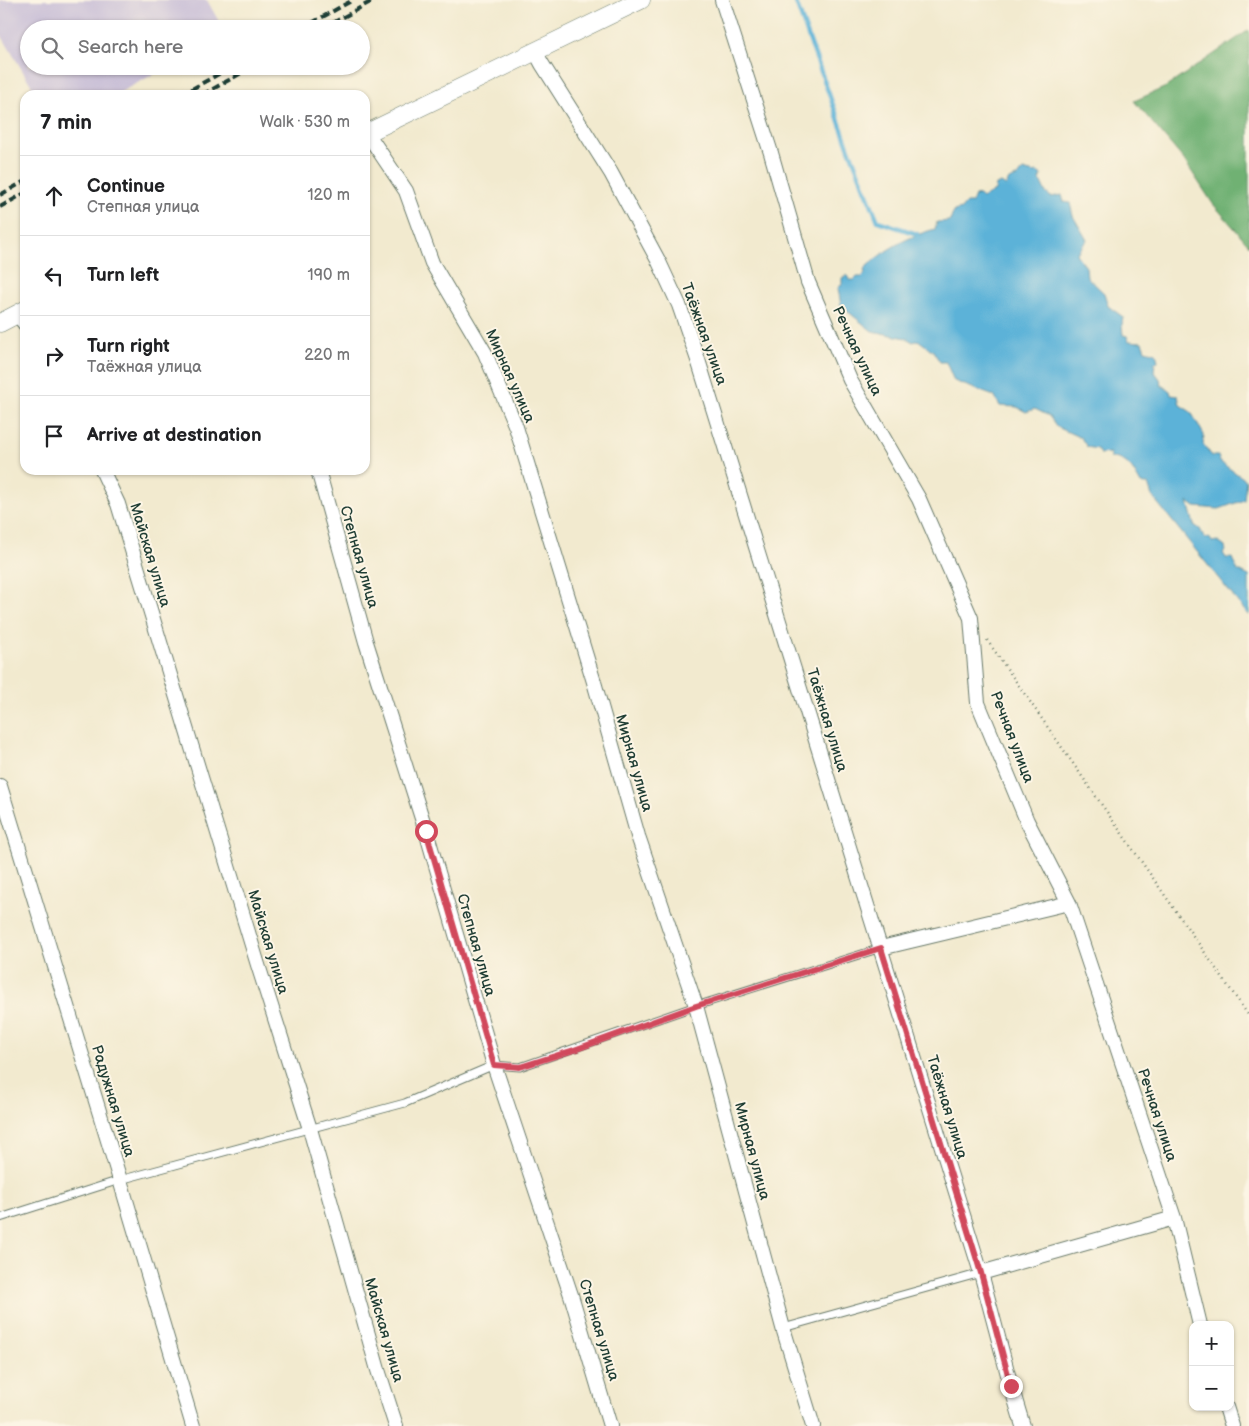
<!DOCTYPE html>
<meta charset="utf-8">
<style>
:root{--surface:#fff;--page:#f6f6f6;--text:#202124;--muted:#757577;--line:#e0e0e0}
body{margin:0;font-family:"Balsamiq Sans",sans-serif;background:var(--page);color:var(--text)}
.controls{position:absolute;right:15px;bottom:15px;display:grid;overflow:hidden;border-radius:10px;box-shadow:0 1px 4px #0004}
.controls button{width:45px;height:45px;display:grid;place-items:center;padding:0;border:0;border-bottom:1px solid var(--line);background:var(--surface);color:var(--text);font:25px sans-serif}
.stop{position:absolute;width:15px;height:15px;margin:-11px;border:4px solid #d1495b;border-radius:50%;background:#fff}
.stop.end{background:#d1495b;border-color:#fff;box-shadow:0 1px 5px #0008}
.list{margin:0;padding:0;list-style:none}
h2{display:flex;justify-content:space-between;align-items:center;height:65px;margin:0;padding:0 20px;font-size:21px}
h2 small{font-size:16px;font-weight:400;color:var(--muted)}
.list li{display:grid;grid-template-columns:32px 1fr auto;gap:15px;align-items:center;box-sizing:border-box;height:80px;padding:0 20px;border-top:1px solid var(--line)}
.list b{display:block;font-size:19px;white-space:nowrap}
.list p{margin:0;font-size:16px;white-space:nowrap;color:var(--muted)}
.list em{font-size:16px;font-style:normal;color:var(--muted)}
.icon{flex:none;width:28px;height:28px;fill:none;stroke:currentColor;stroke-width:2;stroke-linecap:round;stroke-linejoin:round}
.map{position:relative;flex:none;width:1249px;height:1426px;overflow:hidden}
.search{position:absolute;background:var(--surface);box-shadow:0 1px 4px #0004;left:20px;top:20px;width:350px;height:55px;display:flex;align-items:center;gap:12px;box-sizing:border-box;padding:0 18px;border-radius:28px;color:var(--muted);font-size:19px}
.panel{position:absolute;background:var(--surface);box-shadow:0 1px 4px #0004;left:20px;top:90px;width:350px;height:385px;border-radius:15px}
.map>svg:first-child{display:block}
</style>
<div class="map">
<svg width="1249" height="1426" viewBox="0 0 1249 1426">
<rect width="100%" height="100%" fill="#fcf5e5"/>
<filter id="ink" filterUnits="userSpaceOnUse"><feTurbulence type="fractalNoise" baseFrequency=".02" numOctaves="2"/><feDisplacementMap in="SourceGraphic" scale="10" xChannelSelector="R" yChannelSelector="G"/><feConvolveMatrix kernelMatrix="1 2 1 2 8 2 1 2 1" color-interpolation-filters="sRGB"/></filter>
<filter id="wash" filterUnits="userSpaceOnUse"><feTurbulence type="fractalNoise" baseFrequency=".0096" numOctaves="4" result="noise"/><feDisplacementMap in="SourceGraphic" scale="20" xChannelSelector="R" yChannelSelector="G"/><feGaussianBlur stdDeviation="1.12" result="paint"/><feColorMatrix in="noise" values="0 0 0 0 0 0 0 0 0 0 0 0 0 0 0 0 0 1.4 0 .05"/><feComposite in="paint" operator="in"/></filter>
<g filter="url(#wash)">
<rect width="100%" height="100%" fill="#f2eacf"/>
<path fill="#c9bfd7" d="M 0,0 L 207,0 L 223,29 L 29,29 L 29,66 L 169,66 L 115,95 L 37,95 L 0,33 Z"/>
<path fill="#6fb173" stroke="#477754" d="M 1249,30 L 1249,245 L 1213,204 L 1184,160 L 1134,101 L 1166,87 Z"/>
<path fill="#5bb2d8" stroke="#3d7886" d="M 1023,170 L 1034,173 L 1037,172 L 1042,175 L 1040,180 L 1046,193 L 1051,197 L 1062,195 L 1064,202 L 1070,203 L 1073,216 L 1087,240 L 1076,254 L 1086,267 L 1087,277 L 1104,293 L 1108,306 L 1123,317 L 1122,325 L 1123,335 L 1127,336 L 1129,341 L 1142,342 L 1145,350 L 1156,353 L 1158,361 L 1155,363 L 1154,371 L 1160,379 L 1161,385 L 1170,391 L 1171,395 L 1178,396 L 1180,405 L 1191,412 L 1204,435 L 1203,444 L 1212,456 L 1218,456 L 1220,462 L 1246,480 L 1244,500 L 1219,509 L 1195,507 L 1188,502 L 1194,525 L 1200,529 L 1205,539 L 1209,537 L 1212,542 L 1217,541 L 1225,547 L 1226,551 L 1223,553 L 1226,558 L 1232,558 L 1237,570 L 1249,576 L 1249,616 L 1152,496 L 1148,484 L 1141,484 C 1133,470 1128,458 1110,458 L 1110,453 L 1100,454 L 1097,449 L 1087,447 L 1081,438 L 1057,427 L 1049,416 L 1035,409 L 1026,412 L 1017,407 L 1000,406 L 994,396 L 954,381 L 946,362 L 940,362 L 933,351 L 918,340 L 913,342 L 906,338 L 872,331 L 841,306 L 838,288 L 842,284 L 842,278 L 847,275 L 849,280 L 854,280 L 857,277 L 862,277 L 865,274 L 864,269 C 883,250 909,236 935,229 L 937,222 L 950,221 L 954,211 L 961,209 L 966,203 L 972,203 L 975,196 L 979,195 L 982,198 L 995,191 L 996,185 L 1001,183 L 1006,186 L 1009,180 L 1019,176 Z"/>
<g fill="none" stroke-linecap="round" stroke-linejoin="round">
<path stroke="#5bb2d8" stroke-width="4.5" d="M 795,0 L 849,149 L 878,221 L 917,234"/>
</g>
</g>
<g filter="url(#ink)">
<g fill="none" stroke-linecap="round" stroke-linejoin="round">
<g stroke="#697a6a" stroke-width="9">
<path id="service" d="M 0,1218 L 120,1180 L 405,1103 L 494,1065 L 520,1067 L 696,1006 L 881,948
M 783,1328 L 981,1273"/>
</g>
<g stroke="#697a6a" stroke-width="16">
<path id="minor" d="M 722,0 L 771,153 L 808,282 L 850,380 L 919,499 L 971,618 L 978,703 L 1027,821 L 1069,903 L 1174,1218 L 1200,1325
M 535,51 L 542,64 L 611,173 L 659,262 L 679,305 L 699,363 L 981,1273 L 1011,1386 L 1023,1426
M 367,133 L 406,191 L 432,263 L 485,353 L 516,427 L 594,682 L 638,836 L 696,1006 L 783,1328 L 813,1426
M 17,314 L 25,324
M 102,470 L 118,504 L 258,965 L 310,1129 L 378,1370 L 396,1426
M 318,470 L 366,642 L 426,831 L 494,1065 L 571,1295 L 610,1426
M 0,786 L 120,1180 L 193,1426
M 881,948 L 1069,903
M 981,1273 L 1174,1218
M 1226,1407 L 1232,1426"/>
</g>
<g stroke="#697a6a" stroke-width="19">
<path id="tertiary" d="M 365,134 L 641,0
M 0,323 L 25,310"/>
</g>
<path stroke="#697a6a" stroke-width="2.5" stroke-dasharray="1 4" stroke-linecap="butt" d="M 987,640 L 1249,1016"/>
<use href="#service" stroke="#fff" stroke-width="7"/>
<use href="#minor" stroke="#fff" stroke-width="14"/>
<use href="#tertiary" stroke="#fff" stroke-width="18"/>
<path stroke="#1f3d34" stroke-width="4" stroke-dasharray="8 4" stroke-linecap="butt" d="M 301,29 L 353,0
M 322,29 L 374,0
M 181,95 L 233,66
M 202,95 L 254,66
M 0,195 L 25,181
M 0,207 L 25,193"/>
</g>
</g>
<g fill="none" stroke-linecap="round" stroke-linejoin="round" filter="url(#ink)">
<path stroke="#d1495b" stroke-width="6" d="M 426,831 L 494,1065 L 520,1067 L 574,1050 L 696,1006 L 881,948 L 981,1273 L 1011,1386"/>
</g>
<g text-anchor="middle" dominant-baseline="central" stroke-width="4" stroke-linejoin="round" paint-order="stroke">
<g font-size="15" fill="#1f3d34" stroke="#fcf5e5">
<text transform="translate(704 334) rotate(70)">Таёжная улица</text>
<text transform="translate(857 351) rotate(65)">Речная улица</text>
<text transform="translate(510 376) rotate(66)">Мирная улица</text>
<text transform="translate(150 555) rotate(73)">Майская улица</text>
<text transform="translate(359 557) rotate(74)">Степная улица</text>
<text transform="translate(827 720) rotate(73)">Таёжная улица</text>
<text transform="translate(1012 737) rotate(69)">Речная улица</text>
<text transform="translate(634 763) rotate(74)">Мирная улица</text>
<text transform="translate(268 942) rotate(73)">Майская улица</text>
<text transform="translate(476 945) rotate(74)">Степная улица</text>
<text transform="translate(113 1101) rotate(73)">Радужная улица</text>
<text transform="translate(947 1107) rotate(73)">Таёжная улица</text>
<text transform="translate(1157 1115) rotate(72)">Речная улица</text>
<text transform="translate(752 1151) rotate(75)">Мирная улица</text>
<text transform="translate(384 1330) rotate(74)">Майская улица</text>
<text transform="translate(599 1330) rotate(73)">Степная улица</text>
</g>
</g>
</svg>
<div class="controls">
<button>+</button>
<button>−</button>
</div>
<div class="stop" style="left:426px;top:831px"></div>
<div class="stop end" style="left:1011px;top:1386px"></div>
<div class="search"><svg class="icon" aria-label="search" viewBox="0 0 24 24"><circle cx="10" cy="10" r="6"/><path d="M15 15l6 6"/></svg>Search here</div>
<section class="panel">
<h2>7 min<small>Walk · 530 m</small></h2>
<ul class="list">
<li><svg class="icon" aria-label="ahead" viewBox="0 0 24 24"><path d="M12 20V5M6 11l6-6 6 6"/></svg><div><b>Continue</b><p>Степная улица</p></div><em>120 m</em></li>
<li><svg class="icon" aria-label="left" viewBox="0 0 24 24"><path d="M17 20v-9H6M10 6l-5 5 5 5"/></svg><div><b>Turn left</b></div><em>190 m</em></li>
<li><svg class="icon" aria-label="right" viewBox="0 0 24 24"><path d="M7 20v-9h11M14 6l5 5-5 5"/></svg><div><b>Turn right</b><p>Таёжная улица</p></div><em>220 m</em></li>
<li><svg class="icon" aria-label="arrive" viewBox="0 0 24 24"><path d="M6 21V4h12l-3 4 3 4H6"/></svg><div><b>Arrive at destination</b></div></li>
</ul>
</section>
</div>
